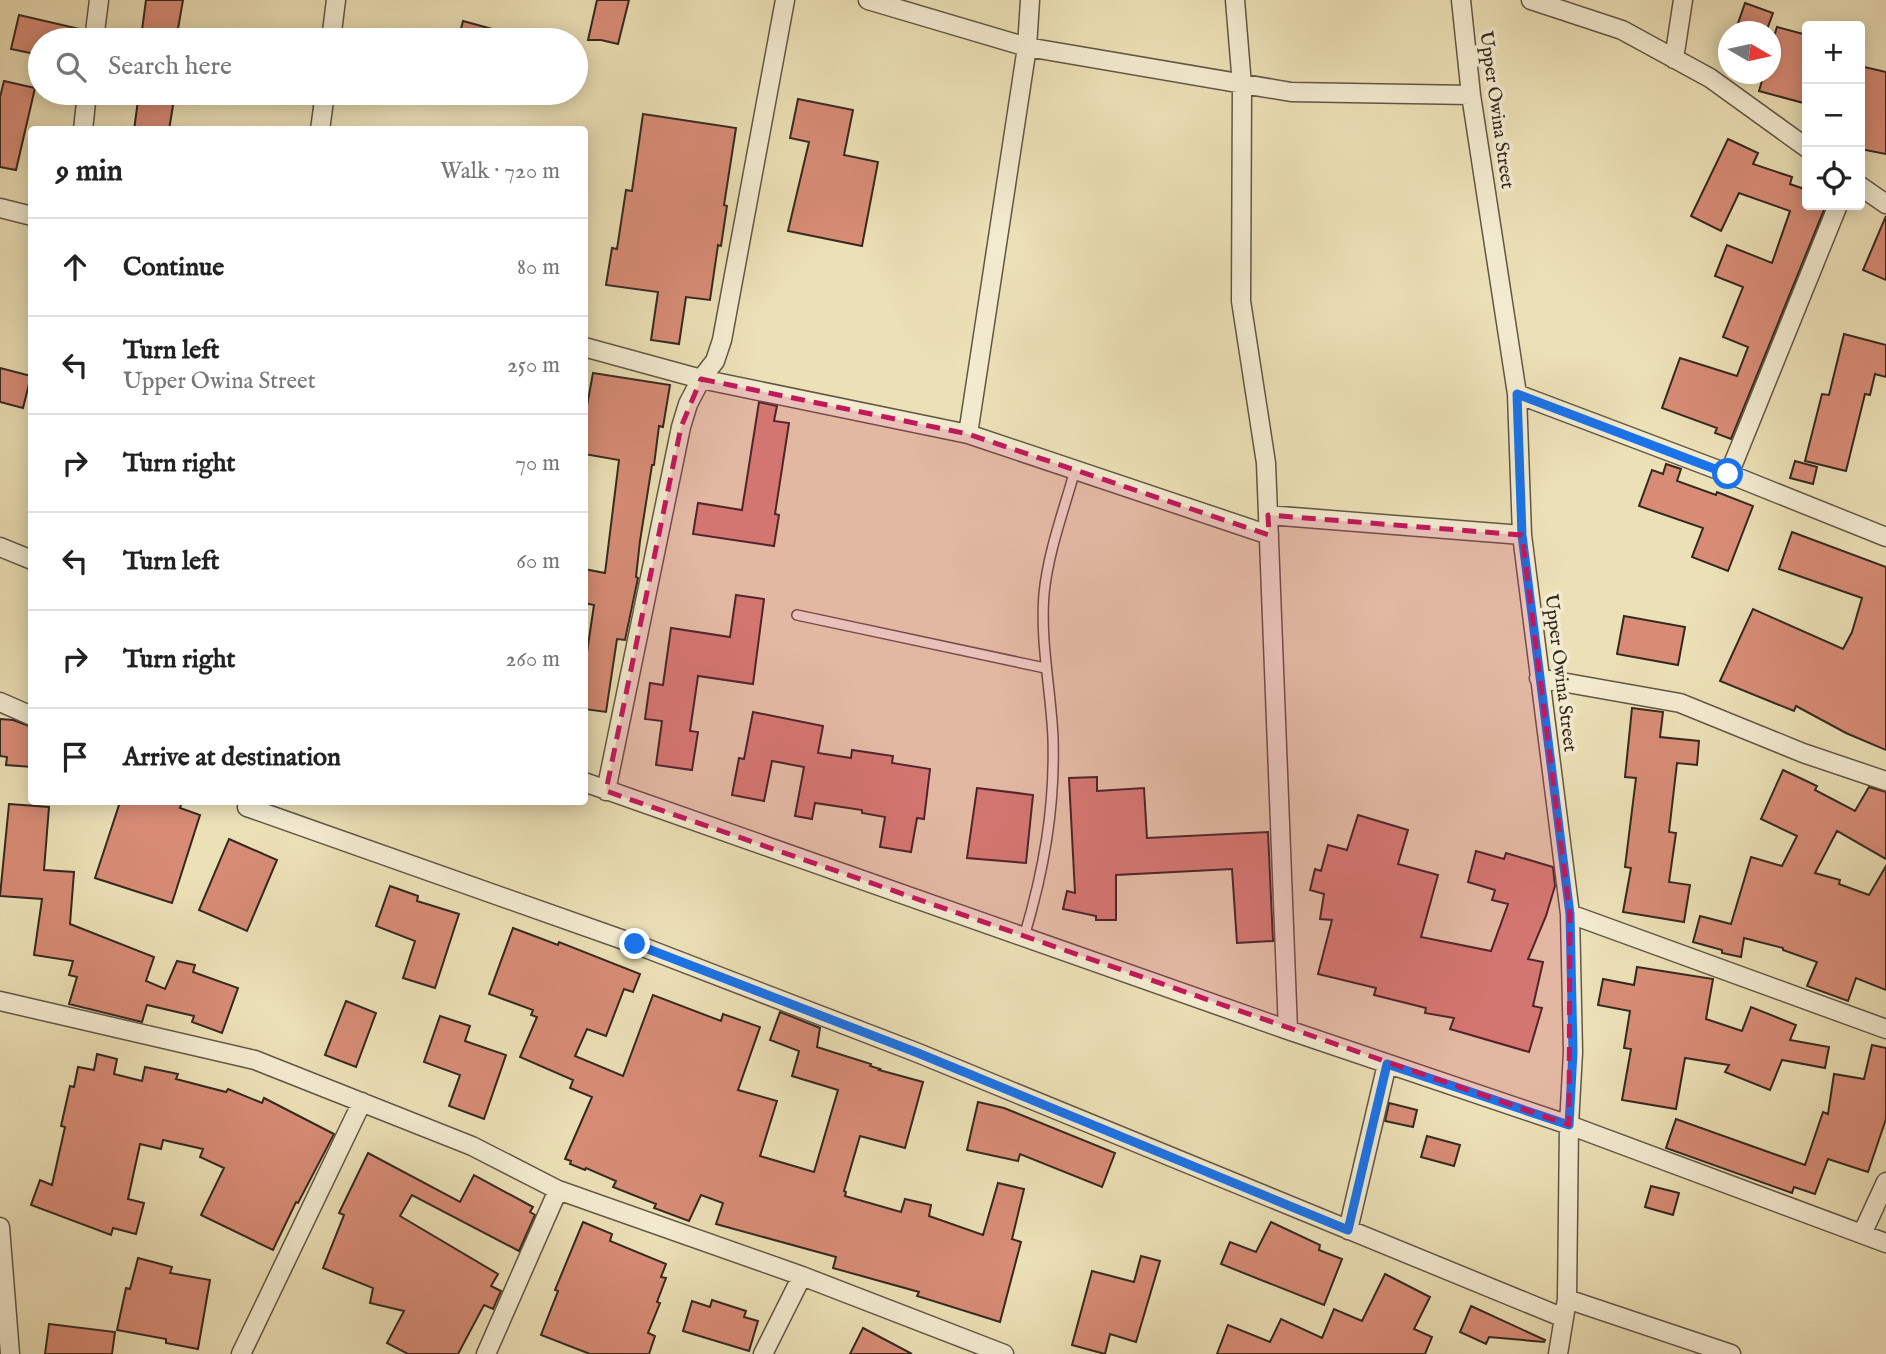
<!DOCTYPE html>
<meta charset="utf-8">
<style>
:root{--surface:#fff;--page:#f6f6f6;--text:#222;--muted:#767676;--line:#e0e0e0}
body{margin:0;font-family:"IM FELL English",serif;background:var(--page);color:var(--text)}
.controls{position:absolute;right:21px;top:21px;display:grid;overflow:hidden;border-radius:7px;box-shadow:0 4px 18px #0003}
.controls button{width:63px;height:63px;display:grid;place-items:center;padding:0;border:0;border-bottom:2px solid var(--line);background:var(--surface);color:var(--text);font:35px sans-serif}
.compass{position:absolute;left:1718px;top:21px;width:63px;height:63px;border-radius:50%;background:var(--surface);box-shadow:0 4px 18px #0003;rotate:99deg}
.stop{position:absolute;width:21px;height:21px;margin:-16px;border:5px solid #1a73e8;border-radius:50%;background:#fff}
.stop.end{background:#1a73e8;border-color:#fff;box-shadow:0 2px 7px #0008}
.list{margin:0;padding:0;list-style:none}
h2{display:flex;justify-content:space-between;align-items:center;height:91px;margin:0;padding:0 28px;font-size:30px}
h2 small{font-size:23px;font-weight:400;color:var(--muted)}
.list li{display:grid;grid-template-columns:46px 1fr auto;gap:21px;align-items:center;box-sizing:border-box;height:98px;padding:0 28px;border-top:2px solid var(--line)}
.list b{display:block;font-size:26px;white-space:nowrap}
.list p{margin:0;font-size:23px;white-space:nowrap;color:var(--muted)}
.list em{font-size:23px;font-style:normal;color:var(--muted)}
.icon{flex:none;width:38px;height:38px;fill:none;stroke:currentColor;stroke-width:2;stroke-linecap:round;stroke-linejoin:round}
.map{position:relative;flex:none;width:1886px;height:1354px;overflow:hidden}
.search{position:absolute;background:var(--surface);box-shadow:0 4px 18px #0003;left:28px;top:28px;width:560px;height:77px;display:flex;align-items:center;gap:18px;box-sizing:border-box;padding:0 24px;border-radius:38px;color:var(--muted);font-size:26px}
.panel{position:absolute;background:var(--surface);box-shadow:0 4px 18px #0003;left:28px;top:126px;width:560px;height:679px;border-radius:7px}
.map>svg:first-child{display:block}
</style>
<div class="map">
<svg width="1886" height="1354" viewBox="0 0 1886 1354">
<rect width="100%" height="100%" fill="#ece0b6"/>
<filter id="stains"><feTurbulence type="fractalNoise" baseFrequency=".00286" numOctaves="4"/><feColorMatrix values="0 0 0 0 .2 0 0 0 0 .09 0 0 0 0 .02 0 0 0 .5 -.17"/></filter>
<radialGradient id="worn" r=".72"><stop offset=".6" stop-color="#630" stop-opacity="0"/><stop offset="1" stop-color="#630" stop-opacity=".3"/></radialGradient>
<path fill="#d88c76" stroke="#34291f" stroke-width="2" d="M 146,0 L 183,0 L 176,40 L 144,40 L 146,31 L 142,30 Z
M 597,0 L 629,0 L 618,44 L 601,40 L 588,40 Z
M 1745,3 L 1773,13 L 1766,32 L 1735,32 Z
M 19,15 L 84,30 L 83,40 L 40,40 L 40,55 L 11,49 Z
M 463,21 L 514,35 L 514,40 L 458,40 Z
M 1777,27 L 1807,35 L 1807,104 L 1759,91 L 1764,74 L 1770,74 L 1770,49 Z
M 1860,66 L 1886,72 L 1886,154 L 1860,149 Z
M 4,81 L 35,88 L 16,170 L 0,167 L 0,97 Z
M 139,93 L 175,93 L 169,130 L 134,130 Z
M 798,99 L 853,110 L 844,155 L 878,162 L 862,246 L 788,231 L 809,142 L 790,138 Z
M 643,114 L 736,128 L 724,205 L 727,206 L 721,246 L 718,245 L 710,300 L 686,297 L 679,344 L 651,340 L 658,292 L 606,285 L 612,248 L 617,249 L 626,190 L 632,191 Z
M 1728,139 L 1758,153 L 1753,164 L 1792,177 L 1790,184 L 1807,190 L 1807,205 L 1826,205 L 1731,439 L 1715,433 L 1717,428 L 1662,408 L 1680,358 L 1737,376 L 1748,347 L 1723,337 L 1743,287 L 1715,276 L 1727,245 L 1772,263 L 1790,211 L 1739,193 L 1721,231 L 1691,216 Z
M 1886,216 L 1886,280 L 1863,270 Z
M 1844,334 L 1886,345 L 1886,377 L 1875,374 L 1870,395 L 1865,394 L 1846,471 L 1805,461 L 1822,394 L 1829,395 Z
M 0,368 L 31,376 L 23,408 L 0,402 Z
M 593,373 L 670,385 L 663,427 L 659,426 L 654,465 L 652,465 L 640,541 L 636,577 L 638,578 L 625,640 L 617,639 L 606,712 L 584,709 L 584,659 L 586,659 L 594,605 L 584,603 L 584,569 L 605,573 L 619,460 L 584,454 L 584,422 Z
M 759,402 L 777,406 L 774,421 L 789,423 L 775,514 L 779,515 L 774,546 L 693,534 L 698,503 L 742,510 Z
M 1795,461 L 1817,467 L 1813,484 L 1790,478 Z
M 1666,464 L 1681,469 L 1677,481 L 1716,495 L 1717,492 L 1753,506 L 1728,571 L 1692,557 L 1703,528 L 1639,506 L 1652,470 L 1663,474 Z
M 1792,532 L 1886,567 L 1886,750 L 1846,733 L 1796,706 L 1794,711 L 1720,681 L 1753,609 L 1843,649 L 1852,632 L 1862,598 L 1779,569 Z
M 736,595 L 764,599 L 753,684 L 698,676 L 690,731 L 698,732 L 692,770 L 656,765 L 662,721 L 645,719 L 650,683 L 663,685 L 671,628 L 730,637 Z
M 1624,616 L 1685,627 L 1678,665 L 1617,654 Z
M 1632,708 L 1663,712 L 1660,737 L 1699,741 L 1697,765 L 1677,763 L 1669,832 L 1676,833 L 1669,882 L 1690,885 L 1684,922 L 1623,912 L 1631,868 L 1625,867 L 1636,778 L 1625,777 Z
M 753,712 L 823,726 L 818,753 L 851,758 L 852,750 L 893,756 L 892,763 L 930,769 L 924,819 L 917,818 L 911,852 L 880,847 L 885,817 L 862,813 L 862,810 L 815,803 L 812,819 L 795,816 L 804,767 L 772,761 L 764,801 L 732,795 L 739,758 L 744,759 Z
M 0,719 L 13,720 L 32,727 L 32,767 L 6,765 L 7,757 L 0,756 Z
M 1783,770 L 1817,786 L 1815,790 L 1855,811 L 1869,787 L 1886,792 L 1886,859 L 1837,831 L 1815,873 L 1840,880 L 1839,884 L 1869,895 L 1886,866 L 1886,990 L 1856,978 L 1848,1001 L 1807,986 L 1817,962 L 1783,950 L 1783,948 L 1744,938 L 1741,957 L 1722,953 L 1722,950 L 1693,942 L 1700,916 L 1731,924 L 1751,857 L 1782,866 L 1797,836 L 1761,819 Z
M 1097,777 L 1097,791 L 1144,788 L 1147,838 L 1268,832 L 1273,941 L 1237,943 L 1232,869 L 1116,875 L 1116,920 L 1096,920 L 1096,916 L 1063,909 L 1067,891 L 1075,893 L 1069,778 Z
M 977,788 L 1033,795 L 1026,863 L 967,858 Z
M 120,802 L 182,802 L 180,808 L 200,815 L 172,903 L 95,878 Z
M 9,804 L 49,807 L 44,870 L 74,872 L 70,924 L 154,957 L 146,981 L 165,989 L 177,961 L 195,965 L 193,972 L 238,988 L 222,1033 L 192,1022 L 194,1016 L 147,1005 L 142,1022 L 69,1004 L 77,977 L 69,975 L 73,961 L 34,955 L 42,899 L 0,896 Z
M 1358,815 L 1408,830 L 1398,864 L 1438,875 L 1421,937 L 1491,951 L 1508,904 L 1492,900 L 1495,890 L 1468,882 L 1476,851 L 1504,859 L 1506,853 L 1553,867 L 1555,886 L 1546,916 L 1528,959 L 1543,962 L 1533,1006 L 1542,1008 L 1529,1052 L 1450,1029 L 1454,1018 L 1425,1013 L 1426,1008 L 1374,995 L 1376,988 L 1318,974 L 1332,920 L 1320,919 L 1324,894 L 1310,890 L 1315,869 L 1321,871 L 1328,845 L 1347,850 Z
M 229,839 L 277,860 L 247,931 L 199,910 Z
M 390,886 L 418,896 L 417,901 L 459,914 L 435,988 L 403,978 L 415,941 L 376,926 Z
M 513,928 L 558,945 L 559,942 L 640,974 L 633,992 L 624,989 L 606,1036 L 587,1029 L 575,1056 L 623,1076 L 653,995 L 721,1021 L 723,1014 L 760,1027 L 738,1090 L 777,1101 L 760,1156 L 814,1172 L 838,1090 L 792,1076 L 799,1051 L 770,1040 L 780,1012 L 820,1028 L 817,1047 L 871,1064 L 870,1066 L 880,1069 L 879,1070 L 923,1082 L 905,1148 L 860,1136 L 844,1191 L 846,1192 L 845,1196 L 901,1212 L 905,1199 L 931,1205 L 929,1216 L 983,1235 L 998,1183 L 1024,1189 L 1012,1239 L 1021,1242 L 1000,1322 L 917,1296 L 919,1292 L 833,1268 L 836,1257 L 716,1224 L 723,1203 L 701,1195 L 689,1221 L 654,1208 L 656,1204 L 613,1187 L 616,1181 L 586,1168 L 585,1170 L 570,1164 L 571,1161 L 565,1159 L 592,1097 L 570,1088 L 573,1080 L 520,1057 L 537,1017 L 531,1015 L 533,1010 L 489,994 Z
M 1637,967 L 1713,979 L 1706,1019 L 1742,1031 L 1751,1007 L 1796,1025 L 1790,1040 L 1829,1047 L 1825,1068 L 1782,1060 L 1770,1090 L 1725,1072 L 1729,1065 L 1685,1058 L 1676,1109 L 1622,1100 L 1631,1049 L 1624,1048 L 1630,1011 L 1598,1005 L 1603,979 L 1634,985 Z
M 346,1001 L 376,1013 L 356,1067 L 325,1055 Z
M 440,1016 L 470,1026 L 465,1041 L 506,1055 L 484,1119 L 449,1106 L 460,1075 L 424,1062 Z
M 1872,1045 L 1886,1048 L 1886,1119 L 1868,1172 L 1828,1159 L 1815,1194 L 1794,1187 L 1792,1193 L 1666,1148 L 1676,1119 L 1805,1165 L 1823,1112 L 1828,1114 L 1834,1074 L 1864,1079 Z
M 97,1054 L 117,1059 L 114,1074 L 142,1081 L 145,1067 L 178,1074 L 176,1079 L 226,1092 L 228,1089 L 262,1103 L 264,1098 L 334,1134 L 298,1203 L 296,1202 L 273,1250 L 201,1215 L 224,1168 L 200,1157 L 203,1149 L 163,1140 L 161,1149 L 140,1144 L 128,1199 L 144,1203 L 136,1234 L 113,1228 L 111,1235 L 31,1205 L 40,1180 L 52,1185 L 65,1127 L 61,1126 L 70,1086 L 74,1087 L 78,1067 L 94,1070 Z
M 978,1102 L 1004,1108 L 1115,1153 L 1102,1187 L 1020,1154 L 1018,1161 L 967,1150 Z
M 1389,1103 L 1417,1110 L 1413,1127 L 1385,1121 Z
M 1427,1136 L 1460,1145 L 1454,1166 L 1421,1157 Z
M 368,1153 L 460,1202 L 474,1175 L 533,1207 L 530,1212 L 535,1215 L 519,1251 L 412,1195 L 400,1216 L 498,1274 L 491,1286 L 501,1291 L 493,1309 L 484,1305 L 458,1354 L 408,1354 L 387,1343 L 404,1311 L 370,1303 L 373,1288 L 323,1268 L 344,1215 L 339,1213 Z
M 1651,1186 L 1679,1193 L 1673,1215 L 1645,1207 Z
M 583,1222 L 612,1234 L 610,1241 L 666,1264 L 661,1277 L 666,1278 L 657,1302 L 660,1303 L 648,1333 L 655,1336 L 649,1354 L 590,1354 L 541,1335 L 558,1291 L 555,1290 Z
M 1271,1222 L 1320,1245 L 1319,1250 L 1342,1259 L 1324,1305 L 1221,1264 L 1230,1242 L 1256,1252 Z
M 1141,1256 L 1160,1261 L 1136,1342 L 1110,1334 L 1105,1354 L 1072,1345 L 1092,1271 L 1134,1282 Z
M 138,1258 L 172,1267 L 170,1273 L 210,1280 L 198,1349 L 166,1343 L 166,1339 L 117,1330 L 126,1288 L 130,1289 Z
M 1385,1274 L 1430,1297 L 1414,1329 L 1432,1337 L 1425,1354 L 1217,1354 L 1228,1325 L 1270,1342 L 1281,1319 L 1322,1338 L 1334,1309 L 1362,1321 Z
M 712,1300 L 746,1311 L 744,1317 L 758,1321 L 749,1351 L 683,1331 L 692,1301 L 710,1307 Z
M 1471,1306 L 1545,1340 L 1544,1342 L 1489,1337 L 1486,1344 L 1460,1332 Z
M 49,1324 L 115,1332 L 112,1354 L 45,1354 Z
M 863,1328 L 912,1354 L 850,1354 Z"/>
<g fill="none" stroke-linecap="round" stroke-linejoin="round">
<g stroke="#625745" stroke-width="12">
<path id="service" d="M 797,615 L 1045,668
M 1024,937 C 1044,870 1055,808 1053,738 C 1051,690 1040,642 1044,594 C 1048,552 1064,510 1075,470"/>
</g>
<g stroke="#625745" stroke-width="21">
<path id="minor" d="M 868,0 L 1027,47 L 1291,92 L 1471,95
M 1235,0 L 1242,85 L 1241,301 L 1266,463 L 1288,1030
M 1461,0 L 1471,95 L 1517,394 L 1522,535 L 1570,914 L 1573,1052 L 1569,1125 L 1567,1299 L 1558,1354
M 1531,0 L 1622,30 L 1710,78 L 1807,148
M 94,40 L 99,0
M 331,40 L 336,0
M 1674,59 L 1683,0
M 83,130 L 87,93
M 320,130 L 325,93
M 1860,186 L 1886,204
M 0,208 L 32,216
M 584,347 L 701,379 L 968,434 L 1269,535
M 1517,394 L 1729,474 L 1886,537
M 968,434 L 1027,47 L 1030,0
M 1729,474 L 1838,205
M 1268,515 L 1522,535
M 0,547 L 32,560
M 1539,678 L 1680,703 L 1803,753 L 1886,781
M 0,702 L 32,716
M 584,782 L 1288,1030 L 1569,1125 L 1886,1243
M 606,791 L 681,427 L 688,404 L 701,379 L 715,361 L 722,340 L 785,0
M 248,802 L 247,807 L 635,944 L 918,1053 L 1564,1318
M 1570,914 L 1886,1029
M 0,1001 L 255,1060 L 472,1146 L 558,1190 L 802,1276 L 1004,1354
M 0,1227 L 10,1354
M 1348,1230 L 1387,1064
M 1862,1234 L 1886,1182
M 1567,1299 L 1731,1354
M 241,1354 L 362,1102
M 486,1354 L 558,1190
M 763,1354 L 802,1276"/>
</g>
<use href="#service" stroke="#f3ebd0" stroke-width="9"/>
<use href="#minor" stroke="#f3ebd0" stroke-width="18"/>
</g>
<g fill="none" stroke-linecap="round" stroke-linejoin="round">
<path stroke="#1a73e8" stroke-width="9" d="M 635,944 L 918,1053 L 1348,1230 L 1387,1064 L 1569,1125 L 1573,1052 L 1570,914 L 1522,535 L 1517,394 L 1728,474"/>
</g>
<path fill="#c2185b" fill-opacity="0.2" stroke="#c2185b" stroke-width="5" stroke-dasharray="14 9" stroke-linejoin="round" d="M 701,379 L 968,434 L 1269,535 L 1268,515 L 1522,535 L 1570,914 L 1569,1125 L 606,791 L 681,427 Z"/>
<g text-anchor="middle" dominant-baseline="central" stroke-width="7" stroke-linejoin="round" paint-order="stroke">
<g font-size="19" fill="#34291f" stroke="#f3ebd0">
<text transform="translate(1496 110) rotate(82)">Upper Owina Street</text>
<text transform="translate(1560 673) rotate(83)">Upper Owina Street</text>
</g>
</g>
<rect width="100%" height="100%" filter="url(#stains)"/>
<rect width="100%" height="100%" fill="url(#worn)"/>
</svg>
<div class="controls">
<button>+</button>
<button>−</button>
<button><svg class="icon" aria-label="locate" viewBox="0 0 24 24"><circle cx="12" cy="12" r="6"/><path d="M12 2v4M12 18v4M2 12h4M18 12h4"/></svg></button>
</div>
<svg class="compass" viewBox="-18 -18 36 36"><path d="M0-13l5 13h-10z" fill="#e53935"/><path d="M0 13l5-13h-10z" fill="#767676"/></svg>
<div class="stop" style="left:1728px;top:474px"></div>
<div class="stop end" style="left:635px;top:944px"></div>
<div class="search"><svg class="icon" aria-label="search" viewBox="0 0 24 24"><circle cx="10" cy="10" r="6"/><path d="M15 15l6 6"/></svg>Search here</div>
<section class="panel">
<h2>9 min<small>Walk · 720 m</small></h2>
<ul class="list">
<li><svg class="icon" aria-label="ahead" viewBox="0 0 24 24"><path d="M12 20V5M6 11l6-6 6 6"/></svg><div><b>Continue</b></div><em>80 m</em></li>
<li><svg class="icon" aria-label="left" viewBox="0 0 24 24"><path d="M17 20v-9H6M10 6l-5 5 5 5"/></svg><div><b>Turn left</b><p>Upper Owina Street</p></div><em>250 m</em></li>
<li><svg class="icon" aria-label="right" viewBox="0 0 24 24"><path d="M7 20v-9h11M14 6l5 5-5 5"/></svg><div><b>Turn right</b></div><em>70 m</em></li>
<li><svg class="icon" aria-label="left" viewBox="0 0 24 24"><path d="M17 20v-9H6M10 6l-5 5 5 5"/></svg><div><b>Turn left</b></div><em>60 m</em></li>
<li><svg class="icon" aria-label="right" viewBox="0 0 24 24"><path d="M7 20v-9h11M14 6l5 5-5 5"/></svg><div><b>Turn right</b></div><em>260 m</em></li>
<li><svg class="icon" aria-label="arrive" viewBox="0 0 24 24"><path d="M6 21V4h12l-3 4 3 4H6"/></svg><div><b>Arrive at destination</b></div></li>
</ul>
</section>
</div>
